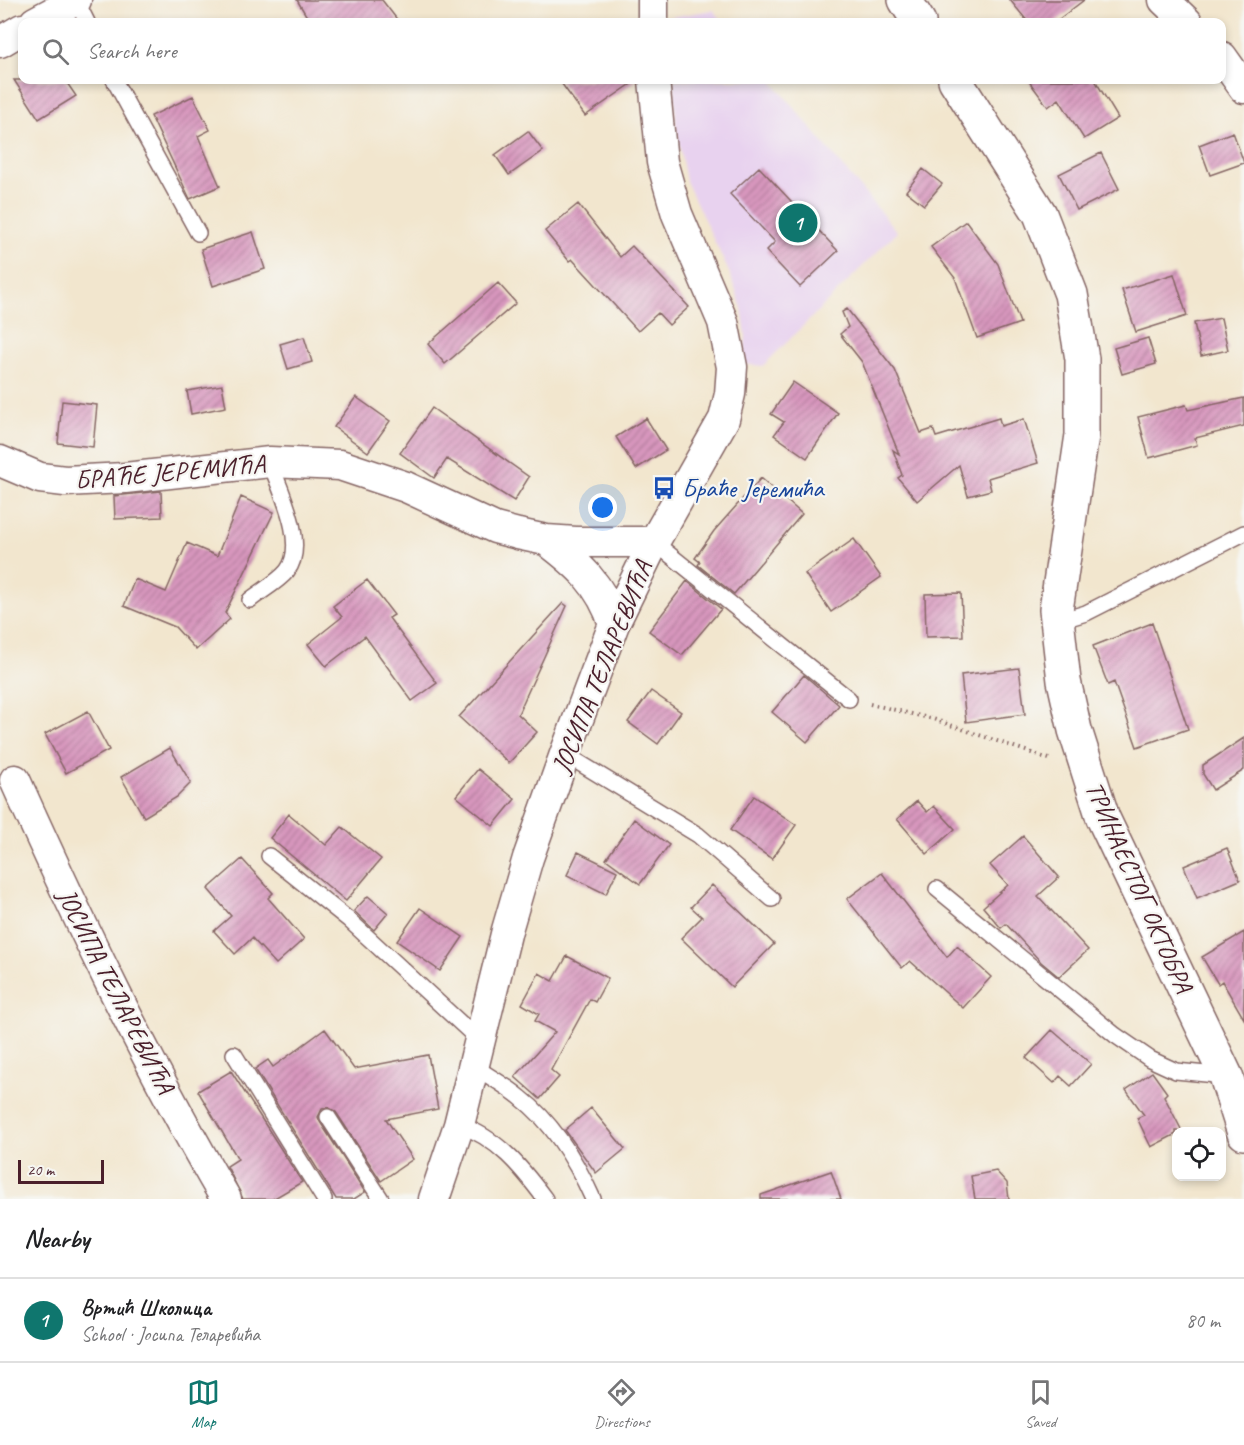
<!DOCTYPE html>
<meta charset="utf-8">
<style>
:root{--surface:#fff;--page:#f6f6f6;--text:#202124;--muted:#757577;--line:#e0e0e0;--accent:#0f766e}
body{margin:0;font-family:Caveat,sans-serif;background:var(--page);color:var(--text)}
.controls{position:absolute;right:18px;bottom:18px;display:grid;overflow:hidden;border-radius:12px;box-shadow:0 3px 9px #0003}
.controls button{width:54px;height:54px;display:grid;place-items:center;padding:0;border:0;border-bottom:2px solid var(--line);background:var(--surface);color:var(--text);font:30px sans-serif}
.scale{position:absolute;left:18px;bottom:15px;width:86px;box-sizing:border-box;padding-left:6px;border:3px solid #4a1f2b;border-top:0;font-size:16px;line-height:21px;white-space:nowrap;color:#4a1f2b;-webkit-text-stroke:4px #f6f6f2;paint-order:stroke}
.you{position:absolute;left:603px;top:508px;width:21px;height:21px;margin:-15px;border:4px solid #fff;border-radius:50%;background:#1a73e8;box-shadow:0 0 0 9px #1a73e833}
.badge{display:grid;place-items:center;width:39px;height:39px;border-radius:50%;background:var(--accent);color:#fff;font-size:20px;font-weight:700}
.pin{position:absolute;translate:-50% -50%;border:3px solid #fff;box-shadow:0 2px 6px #0006}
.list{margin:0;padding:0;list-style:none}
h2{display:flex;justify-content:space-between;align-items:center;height:78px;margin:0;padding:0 24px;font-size:26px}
h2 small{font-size:20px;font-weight:400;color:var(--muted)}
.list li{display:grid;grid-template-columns:39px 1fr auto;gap:18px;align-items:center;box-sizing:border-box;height:84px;padding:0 24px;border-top:2px solid var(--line)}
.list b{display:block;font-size:22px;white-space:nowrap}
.list p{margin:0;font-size:20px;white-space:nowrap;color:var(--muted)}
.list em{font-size:20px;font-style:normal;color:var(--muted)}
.icon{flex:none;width:33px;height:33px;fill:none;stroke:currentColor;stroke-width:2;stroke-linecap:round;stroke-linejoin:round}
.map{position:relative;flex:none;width:1244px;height:1199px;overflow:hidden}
.search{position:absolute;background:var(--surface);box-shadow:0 3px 9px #0003;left:18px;right:18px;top:18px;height:66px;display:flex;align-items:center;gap:15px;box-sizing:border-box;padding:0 21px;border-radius:12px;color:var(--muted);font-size:22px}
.sheet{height:162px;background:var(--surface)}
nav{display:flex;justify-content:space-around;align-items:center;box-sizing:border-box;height:84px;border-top:2px solid var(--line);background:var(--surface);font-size:16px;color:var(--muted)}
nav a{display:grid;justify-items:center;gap:3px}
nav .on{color:var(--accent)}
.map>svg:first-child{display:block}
</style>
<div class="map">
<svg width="1244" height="1199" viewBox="0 0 1244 1199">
<defs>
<pattern id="building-hatch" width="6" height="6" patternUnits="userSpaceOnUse" patternTransform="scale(1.5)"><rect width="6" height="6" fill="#d897be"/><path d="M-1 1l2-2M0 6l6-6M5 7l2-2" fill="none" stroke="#b17b9b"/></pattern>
</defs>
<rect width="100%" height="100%" fill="#f6f6f2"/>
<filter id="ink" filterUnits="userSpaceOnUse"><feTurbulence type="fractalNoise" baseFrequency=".0167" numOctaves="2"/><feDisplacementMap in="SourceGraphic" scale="12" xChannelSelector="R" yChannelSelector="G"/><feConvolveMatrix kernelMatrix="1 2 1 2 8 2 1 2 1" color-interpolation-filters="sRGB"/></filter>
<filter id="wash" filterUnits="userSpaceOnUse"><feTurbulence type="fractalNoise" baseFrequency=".008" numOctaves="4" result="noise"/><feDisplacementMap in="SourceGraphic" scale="24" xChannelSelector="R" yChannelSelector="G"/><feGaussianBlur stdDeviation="1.35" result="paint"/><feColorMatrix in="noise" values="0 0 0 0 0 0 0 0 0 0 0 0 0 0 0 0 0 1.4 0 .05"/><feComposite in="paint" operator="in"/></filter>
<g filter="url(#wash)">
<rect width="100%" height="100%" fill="#f2e6ce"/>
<path fill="#e8d2ef" d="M 713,10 L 724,22 L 671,22 L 671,17 Z
M 674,80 L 771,80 L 897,232 L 763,366 L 743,364 L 746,336 L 742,308 L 729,272 L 686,181 L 676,128 Z"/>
<g id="blocks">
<path fill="url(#building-hatch)" d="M 297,0 L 382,0 L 399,22 L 310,22 Z
M 1010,0 L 1084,0 L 1055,22 L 1028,22 Z
M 14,80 L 65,80 L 76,96 L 39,119 Z
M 559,80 L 637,80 L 585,116 Z
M 1028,80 L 1095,80 L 1118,118 L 1084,139 L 1059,99 L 1048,107 Z
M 193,96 L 210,130 L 198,136 L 220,186 L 190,199 L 151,116 Z
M 528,131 L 543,151 L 509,175 L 495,155 Z
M 1233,132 L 1244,163 L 1210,175 L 1199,145 Z
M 1101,153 L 1119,189 L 1077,210 L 1059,174 Z
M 759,167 L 838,251 L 800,287 L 766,251 L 775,242 L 730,194 Z
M 923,169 L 942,184 L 924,205 L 906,191 Z
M 578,204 L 620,257 L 632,246 L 689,307 L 669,325 L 658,313 L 638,331 L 572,259 L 569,261 L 545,231 Z
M 966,221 L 998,264 L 1020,323 L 977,338 L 955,278 L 931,247 Z
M 253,232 L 265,269 L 213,286 L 201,249 Z
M 1174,274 L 1187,316 L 1136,332 L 1122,290 Z
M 498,283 L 516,303 L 445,364 L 428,344 Z
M 847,309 L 895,370 L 921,433 L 933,429 L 936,437 L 999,418 L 1001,426 L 1024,419 L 1038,463 L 988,478 L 991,490 L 968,496 L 959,465 L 917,501 L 898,478 L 902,475 L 893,450 L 899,454 L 862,362 L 840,334 L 848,327 L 842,312 Z
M 1221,318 L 1228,350 L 1201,356 L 1194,323 Z
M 304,337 L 312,362 L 288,369 L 280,344 Z
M 1148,338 L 1156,364 L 1122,374 L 1114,348 Z
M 793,382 L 838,413 L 807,458 L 774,435 L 784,422 L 771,414 Z
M 222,385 L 226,407 L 191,414 L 187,391 Z
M 356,397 L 390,421 L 368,452 L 334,427 Z
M 1244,398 L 1244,426 L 1195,438 L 1197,445 L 1149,458 L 1138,417 L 1186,405 L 1188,410 Z
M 62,401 L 97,405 L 93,447 L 58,443 Z
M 432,408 L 529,477 L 514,501 L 447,459 L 434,478 L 400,453 Z
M 646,418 L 666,450 L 636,469 L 616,437 Z
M 761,478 L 802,514 L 734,594 L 698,565 L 700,562 L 695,558 L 714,531 Z
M 161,491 L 162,517 L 115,519 L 114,496 Z
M 241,497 L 274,512 L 225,613 L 230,619 L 196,650 L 175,627 L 124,606 L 135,579 L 166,592 L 187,543 L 217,556 Z
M 854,539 L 881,577 L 831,612 L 805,574 Z
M 367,580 L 394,615 L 389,618 L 437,683 L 412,701 L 365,636 L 326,666 L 308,644 L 342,617 L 333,606 Z
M 687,581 L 721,609 L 682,655 L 649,631 Z
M 961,593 L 963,636 L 926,637 L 925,594 Z
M 563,603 L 567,606 L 518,714 L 537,732 L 509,763 L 459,717 Z
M 1152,623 L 1188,729 L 1137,747 L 1114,682 L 1108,685 L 1093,646 Z
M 1019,668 L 1025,714 L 966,722 L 961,675 Z
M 804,675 L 839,705 L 807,742 L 772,712 Z
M 651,691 L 681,712 L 658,744 L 628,722 Z
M 88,711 L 109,750 L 66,773 L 45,734 Z
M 1244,738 L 1244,770 L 1213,790 L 1203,774 L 1203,765 Z
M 170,748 L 191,783 L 177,797 L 144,817 L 121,777 Z
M 478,769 L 515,799 L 493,826 L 456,796 Z
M 754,796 L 796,825 L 772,859 L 730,830 Z
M 917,801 L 927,812 L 934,806 L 955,829 L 927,854 L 897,819 Z
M 289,814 L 326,845 L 342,827 L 381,859 L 346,901 L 270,838 Z
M 634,819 L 669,845 L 640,884 L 606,859 Z
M 1023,836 L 1059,877 L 1038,896 L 1088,950 L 1059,977 L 1041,962 L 1006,924 L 1001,928 L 983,907 L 1008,885 L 990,865 Z
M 1227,848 L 1240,880 L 1197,898 L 1184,866 Z
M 578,852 L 617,871 L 606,894 L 567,875 Z
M 242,859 L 273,893 L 268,898 L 304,939 L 276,964 L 252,938 L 235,954 L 214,931 L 231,916 L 208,889 Z
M 882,873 L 947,957 L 957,946 L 991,977 L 963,1008 L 910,961 L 902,968 L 847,899 Z
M 712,885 L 774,944 L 732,987 L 681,938 L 702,917 L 691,907 Z
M 368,896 L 388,913 L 374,930 L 354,911 Z
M 420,908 L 463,937 L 440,971 L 397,941 Z
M 1244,932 L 1244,1019 L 1222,981 L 1218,984 L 1202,957 Z
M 567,956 L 608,978 L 595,1002 L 590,999 L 551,1070 L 559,1077 L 540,1099 L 515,1077 L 555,1032 L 535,1021 L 539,1014 L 522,1004 L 539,973 L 553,981 Z
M 325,1029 L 354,1069 L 428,1055 L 438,1109 L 386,1119 L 413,1159 L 381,1181 L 336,1112 L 328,1107 L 322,1109 L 318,1117 L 320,1122 L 365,1192 L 354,1199 L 336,1199 L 255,1069 L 268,1060 L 273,1067 Z
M 1052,1030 L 1091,1064 L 1071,1086 L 1060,1076 L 1054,1083 L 1026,1058 Z
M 231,1071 L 302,1182 L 273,1199 L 243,1199 L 227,1166 L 238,1159 L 198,1091 Z
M 1152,1072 L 1167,1093 L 1164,1096 L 1182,1131 L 1176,1131 L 1176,1134 L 1151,1147 L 1137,1118 L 1144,1115 L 1126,1090 Z
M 591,1108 L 625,1149 L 596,1173 L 565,1130 Z
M 831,1171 L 841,1199 L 761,1199 L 761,1195 Z
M 996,1171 L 1007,1183 L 1009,1199 L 975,1199 L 971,1176 Z"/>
</g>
</g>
<g filter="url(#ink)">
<use href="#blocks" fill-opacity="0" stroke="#856564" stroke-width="1.5"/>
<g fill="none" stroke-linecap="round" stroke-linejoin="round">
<g stroke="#856564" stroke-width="18">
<path id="service" d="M 76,0 L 87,22
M 114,80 L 198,233
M 654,542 L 849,699
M 250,600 C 261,591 278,582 287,571 C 308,544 280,490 270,462
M 1056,622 L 1086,613 L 1244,533
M 565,754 L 698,835 L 772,899
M 269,856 L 349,920 L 481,1042
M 937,889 L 1115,1035 L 1150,1059 L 1176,1071 L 1226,1076
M 234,1054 L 324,1199
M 475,1067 C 490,1077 507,1086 521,1098 C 553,1123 577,1163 593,1199
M 328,1117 L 381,1199
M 459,1125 C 497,1137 522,1168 545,1199"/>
</g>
<g stroke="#856564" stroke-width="33">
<path id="minor" d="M 653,0 L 653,22
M 1164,0 L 1187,22
M 35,22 L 76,0
M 0,42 L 22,29
M 1222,57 L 1244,88
M 0,461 L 40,478 L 65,481 L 125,478 L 270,462 L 340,465 L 406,487 L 495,528 L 518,534 L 546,540 L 576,542 L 654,542
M 546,540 C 578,564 601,584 614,624
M 15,780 C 79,922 147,1064 226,1199
M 434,1199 L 459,1125 L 507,930 L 528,858 L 565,754 L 614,624 L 654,542 L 724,419 L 730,394 L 732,367 L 723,322 L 677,214 L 662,162 L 654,80"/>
</g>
<g stroke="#856564" stroke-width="36">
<path id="tertiary" d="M 905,0 L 919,22
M 955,80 L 1040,214 L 1071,294 L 1082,359 L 1082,435 L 1056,610 L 1064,681 L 1075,730 L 1103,818 L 1226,1076 L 1244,1133"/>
</g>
<path stroke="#856564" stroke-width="4" stroke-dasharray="1.5 4.5" stroke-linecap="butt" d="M 870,704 L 933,719 L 1052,760"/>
<use href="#service" stroke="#fff" stroke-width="15"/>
<use href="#minor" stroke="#fff" stroke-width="30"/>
<use href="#tertiary" stroke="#fff" stroke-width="33"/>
</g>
</g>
<defs>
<g id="bus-bare" transform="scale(1.8)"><path d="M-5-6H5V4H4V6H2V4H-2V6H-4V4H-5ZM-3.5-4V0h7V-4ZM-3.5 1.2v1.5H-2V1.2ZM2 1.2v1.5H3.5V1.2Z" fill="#1a4fb4" stroke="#f6f6f2" stroke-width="2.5" paint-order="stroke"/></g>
</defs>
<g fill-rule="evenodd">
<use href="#bus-bare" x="664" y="488"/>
</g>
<g text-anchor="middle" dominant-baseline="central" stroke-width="4.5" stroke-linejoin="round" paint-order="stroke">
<g font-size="26" fill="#4a1f2b" stroke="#f6f6f2">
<text transform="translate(170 472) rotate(-5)">БРАЋЕ ЈЕРЕМИЋА</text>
<text transform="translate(602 667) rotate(-68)">ЈОСИПА ТЕЛАРЕВИЋА</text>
<text transform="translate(1139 887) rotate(66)">ТРИНАЕСТОГ ОКТОБРА</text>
<text transform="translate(116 991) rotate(63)">ЈОСИПА ТЕЛАРЕВИЋА</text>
</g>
<g font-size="26" fill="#164399" stroke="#f6f6f2" text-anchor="start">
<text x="682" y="488">Браће Јеремића</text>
</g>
</g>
</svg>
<div class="controls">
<button><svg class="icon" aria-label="locate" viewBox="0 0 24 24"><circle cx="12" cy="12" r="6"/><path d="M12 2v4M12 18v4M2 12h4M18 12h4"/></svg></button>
</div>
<div class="scale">20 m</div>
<div class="you"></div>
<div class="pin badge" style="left:798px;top:223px">1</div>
<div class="search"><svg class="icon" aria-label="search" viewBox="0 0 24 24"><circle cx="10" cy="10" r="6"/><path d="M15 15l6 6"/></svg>Search here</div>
</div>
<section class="sheet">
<h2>Nearby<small></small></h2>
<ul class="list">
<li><span class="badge">1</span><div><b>Вртић Школица</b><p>School · Јосипа Теларевића</p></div><em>80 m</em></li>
</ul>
</section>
<nav>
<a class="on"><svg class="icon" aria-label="map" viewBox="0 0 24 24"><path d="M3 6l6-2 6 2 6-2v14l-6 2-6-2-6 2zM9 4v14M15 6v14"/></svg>Map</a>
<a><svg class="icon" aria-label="directions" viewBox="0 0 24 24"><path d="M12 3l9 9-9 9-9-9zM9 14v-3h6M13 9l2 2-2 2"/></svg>Directions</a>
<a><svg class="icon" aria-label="saved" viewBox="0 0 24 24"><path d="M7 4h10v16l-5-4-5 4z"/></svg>Saved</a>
</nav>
